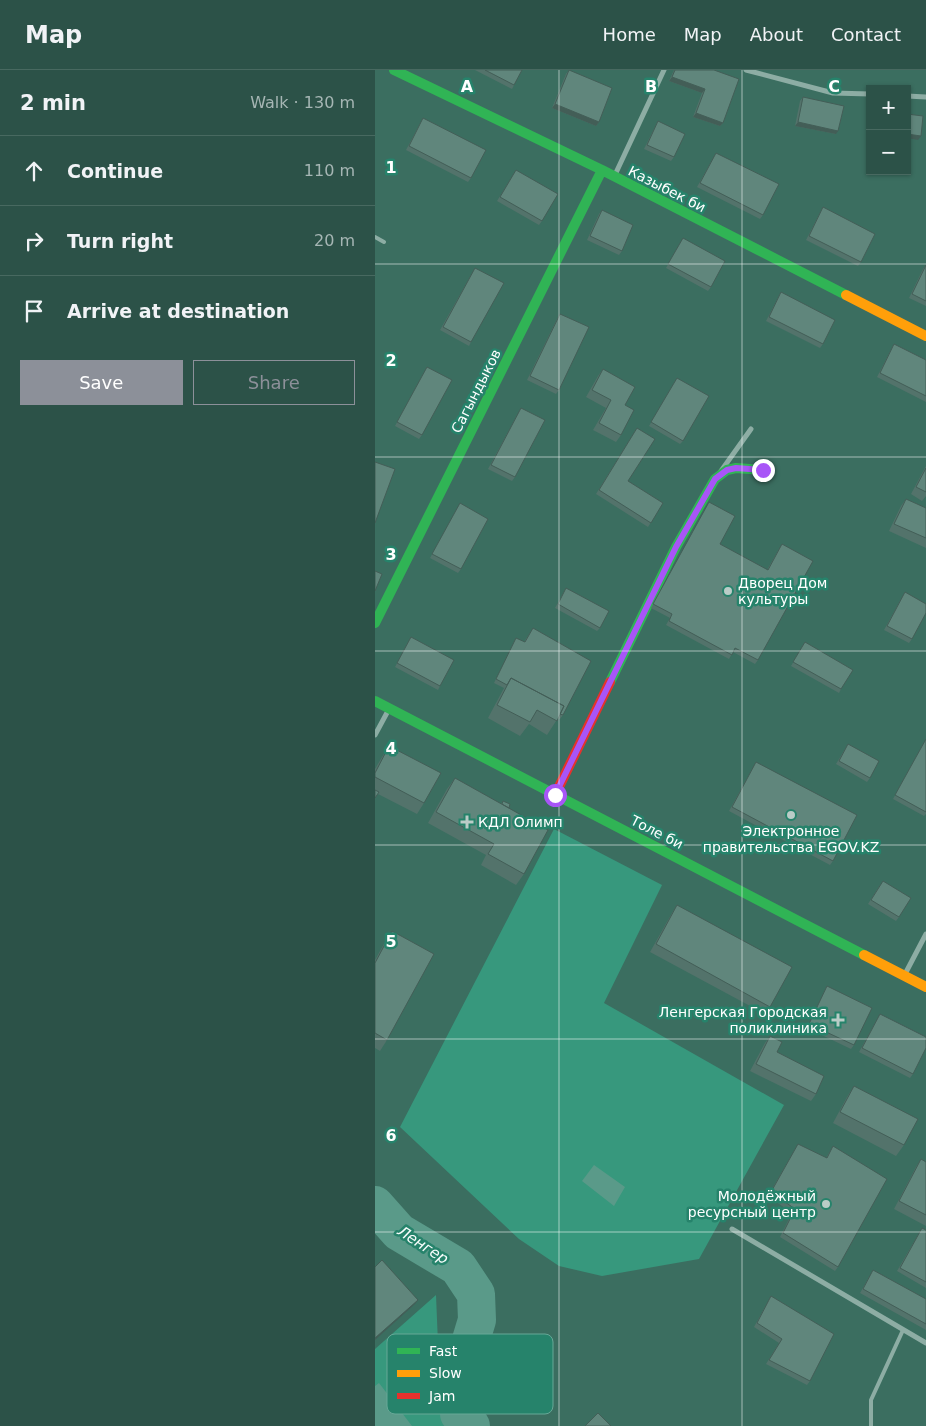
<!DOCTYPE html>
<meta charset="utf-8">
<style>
:root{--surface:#2c5248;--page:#385c52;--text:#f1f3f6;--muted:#a6b6b4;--line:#486960;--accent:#8c9099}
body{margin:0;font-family:"DejaVu Sans",sans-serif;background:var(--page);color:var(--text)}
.controls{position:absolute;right:15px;top:15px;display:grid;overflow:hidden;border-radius:0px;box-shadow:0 1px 4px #0004}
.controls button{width:45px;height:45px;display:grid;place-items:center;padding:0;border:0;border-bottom:1px solid var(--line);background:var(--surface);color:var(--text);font:25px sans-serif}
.stop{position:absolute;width:15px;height:15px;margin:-11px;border:4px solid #a855f7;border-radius:50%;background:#fff}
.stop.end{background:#a855f7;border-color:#fff;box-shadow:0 1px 5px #0008}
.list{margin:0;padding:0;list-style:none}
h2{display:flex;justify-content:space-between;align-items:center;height:65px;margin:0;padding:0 20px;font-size:21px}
h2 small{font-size:16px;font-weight:400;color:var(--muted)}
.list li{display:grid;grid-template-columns:32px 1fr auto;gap:15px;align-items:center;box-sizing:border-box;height:70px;padding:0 20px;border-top:1px solid var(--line)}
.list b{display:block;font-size:19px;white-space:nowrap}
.list em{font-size:16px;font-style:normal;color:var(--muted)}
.actions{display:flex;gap:10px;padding:15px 20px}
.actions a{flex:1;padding:11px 0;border:1px solid var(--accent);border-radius:0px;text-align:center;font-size:18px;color:var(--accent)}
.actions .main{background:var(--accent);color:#fff}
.icon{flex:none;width:28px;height:28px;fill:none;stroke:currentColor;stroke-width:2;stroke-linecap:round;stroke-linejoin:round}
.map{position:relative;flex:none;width:551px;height:1356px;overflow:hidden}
header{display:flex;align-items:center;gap:30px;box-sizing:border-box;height:70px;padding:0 25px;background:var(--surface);border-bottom:1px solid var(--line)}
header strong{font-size:24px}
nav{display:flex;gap:28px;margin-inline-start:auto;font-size:18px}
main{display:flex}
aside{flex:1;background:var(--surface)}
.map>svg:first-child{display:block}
</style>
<header>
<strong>Map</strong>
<nav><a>Home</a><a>Map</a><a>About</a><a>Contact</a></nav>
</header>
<main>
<aside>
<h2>2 min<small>Walk · 130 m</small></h2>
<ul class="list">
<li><svg class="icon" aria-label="ahead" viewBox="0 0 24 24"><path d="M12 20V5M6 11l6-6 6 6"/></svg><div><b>Continue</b></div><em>110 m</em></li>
<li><svg class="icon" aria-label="right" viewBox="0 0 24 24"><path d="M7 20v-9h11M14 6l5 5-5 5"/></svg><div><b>Turn right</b></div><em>20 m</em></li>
<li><svg class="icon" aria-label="arrive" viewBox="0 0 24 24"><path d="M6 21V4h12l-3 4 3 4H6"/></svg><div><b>Arrive at destination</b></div></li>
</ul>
<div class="actions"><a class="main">Save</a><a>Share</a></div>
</aside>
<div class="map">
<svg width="551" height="1356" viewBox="0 0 551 1356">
<rect width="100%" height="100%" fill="#3b6e60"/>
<path fill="#37987d" d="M 179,759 L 287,815 L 229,933 L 409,1035 L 324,1189 L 227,1206 L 184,1196 L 144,1169 L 25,1057 Z
M 61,1225 L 66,1346 L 73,1356 L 0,1356 L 0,1279 Z"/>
<path fill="#5a9a89" d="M 219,1095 L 250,1117 L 239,1136 L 207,1111 Z
M 4,1313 L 37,1356 L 0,1356 L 0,1316 Z"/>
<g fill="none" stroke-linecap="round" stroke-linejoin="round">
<path stroke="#5a9a89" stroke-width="38" d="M 0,1135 L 24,1162 L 83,1197 L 101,1224 L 102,1250 L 84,1310 L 84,1344 L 96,1356"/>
<path stroke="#8dada4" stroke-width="4" d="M 0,167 L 9,172
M 496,1356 L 496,1330 L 528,1260"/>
<path stroke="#8dada4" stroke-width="5" d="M 371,0 L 458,23 L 495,24
M 532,26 L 551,27
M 239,107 L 289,0
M 346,401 L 376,359
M 0,665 L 14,639
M 529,906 L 551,864
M 357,1159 L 551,1273"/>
<path stroke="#30b455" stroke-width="10" d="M 19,0 L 227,100 L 471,225
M 0,553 L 227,100
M 235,612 L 301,477 L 340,409 L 352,400 L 361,398 L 388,400
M 0,631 L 489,885"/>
<path stroke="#ff9f0a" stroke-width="10" d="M 471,225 L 551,266
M 489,885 L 551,917"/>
<path stroke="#e5322d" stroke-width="10" d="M 180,725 L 235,612"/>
</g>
<path fill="#53736b" d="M 100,0 L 147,0 L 137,19 Z
M 194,0 L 224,52 L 221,56 L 177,38 L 191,4 Z
M 299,0 L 339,0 L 348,53 L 345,56 L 318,47 L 327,23 L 294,11 Z
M 428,27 L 461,64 L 420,56 L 425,31 Z
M 48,48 L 96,108 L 93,112 L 31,80 Z
M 283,51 L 299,87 L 296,91 L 269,79 Z
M 341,83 L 388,145 L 385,149 L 322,117 Z
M 141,100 L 167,151 L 164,155 L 122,131 Z
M 448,137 L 486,192 L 483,196 L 431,170 Z
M 227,140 L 247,181 L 244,185 L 212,170 L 224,144 Z
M 308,168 L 336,217 L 333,221 L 291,198 Z
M 551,195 L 551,236 L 534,228 L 548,199 Z
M 100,198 L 96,272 L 94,276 L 65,260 Z
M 406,222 L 448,274 L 445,278 L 391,251 Z
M 185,244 L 184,320 L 181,324 L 152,310 L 183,247 Z
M 519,274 L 551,290 L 551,332 L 502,307 Z
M 52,297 L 47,365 L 44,369 L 20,356 Z
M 228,299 L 250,335 L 246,365 L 241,372 L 218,360 L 231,338 L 211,327 L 223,306 Z
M 302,308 L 308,371 L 305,374 L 274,356 Z
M 146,338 L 140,407 L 137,411 L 113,399 Z
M 262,358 L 253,411 L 288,433 L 273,457 L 221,424 Z
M 551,396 L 551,426 L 547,431 L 536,424 Z
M 531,429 L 551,438 L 551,478 L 514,461 L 526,436 Z
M 334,432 L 345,474 L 392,500 L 407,474 L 383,590 L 380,594 L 358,582 L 354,589 L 291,555 L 295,548 L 276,538 Z
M 85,433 L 86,499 L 83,503 L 55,488 Z
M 191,518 L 225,558 L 222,561 L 180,538 Z
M 530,522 L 537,569 L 534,573 L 509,560 Z
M 158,558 L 188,645 L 185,649 L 183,648 L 172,665 L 154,654 L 145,666 L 113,648 L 129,618 L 119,613 L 139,572 L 141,568 L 149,572 Z
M 36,567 L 65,616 L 63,620 L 20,597 Z
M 430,572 L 466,619 L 464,623 L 416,596 Z
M 551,669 L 551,744 L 549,746 L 518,729 Z
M 473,674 L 495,708 L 492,712 L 461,694 Z
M 14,676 L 49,733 L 42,744 L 3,724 L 0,728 L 0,699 L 7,687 Z
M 381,692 L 458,791 L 455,795 L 354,741 Z
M 80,708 L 126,734 L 128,731 L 134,738 L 149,804 L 141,815 L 106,795 L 111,785 L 53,753 L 72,719 Z
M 505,815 L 524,847 L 521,851 L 493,834 Z
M 302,835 L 395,937 L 390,944 L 275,882 L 297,843 Z
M 17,861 L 12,970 L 5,981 L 0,978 L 0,890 L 10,872 Z
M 452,916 L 479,975 L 476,979 L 432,958 L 450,920 Z
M 505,944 L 538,1004 L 535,1008 L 484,982 Z
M 395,966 L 402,982 L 441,1024 L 436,1031 L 375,1001 L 390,973 Z
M 479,1016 L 529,1075 L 521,1086 L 458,1053 L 472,1027 Z
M 423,1074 L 451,1088 L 458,1076 L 463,1197 L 460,1201 L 405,1167 L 417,1143 L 393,1126 Z
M 546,1089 L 551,1092 L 551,1156 L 519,1139 L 541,1097 Z
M 547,1158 L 551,1160 L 551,1218 L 522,1201 Z
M 498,1200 L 551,1229 L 551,1260 L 485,1223 Z
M 396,1226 L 435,1311 L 432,1315 L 391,1294 L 404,1273 L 379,1257 Z"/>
<path fill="#435e57" d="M 297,7 L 330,19 L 327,23 L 294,11 Z
M 180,34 L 224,52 L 221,56 L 177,38 Z
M 321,43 L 348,53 L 345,56 L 318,47 Z
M 423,52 L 463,61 L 461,64 L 420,56 Z
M 532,64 L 546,66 L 543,70 L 532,68 Z
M 43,1230 L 40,1234 L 0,1270 L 0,1268 Z"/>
<path fill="#60867c" stroke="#435e57" d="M 110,0 L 147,0 L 139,15 Z
M 194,0 L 237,18 L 224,52 L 180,34 Z
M 300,0 L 339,0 L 364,9 L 348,53 L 321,43 L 330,19 L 297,7 Z
M 428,27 L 469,36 L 463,61 L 423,52 Z
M 532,44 L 548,46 L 546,66 L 532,64 Z
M 48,48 L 111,80 L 96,108 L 34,76 Z
M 283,51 L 310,64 L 299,87 L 272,75 Z
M 341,83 L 404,114 L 388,145 L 325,113 Z
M 141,100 L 183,124 L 167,151 L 125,127 Z
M 448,137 L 500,164 L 486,192 L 434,166 Z
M 227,140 L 258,155 L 247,181 L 215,166 Z
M 308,168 L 350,191 L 336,217 L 293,194 Z
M 551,195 L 551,231 L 537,224 Z
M 100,198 L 129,213 L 96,272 L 68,257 Z
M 406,222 L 460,250 L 448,274 L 394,247 Z
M 185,244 L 214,257 L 184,320 L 155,306 Z
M 519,274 L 551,290 L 551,326 L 505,303 Z
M 52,297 L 77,310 L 47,365 L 22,352 Z
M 228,299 L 260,317 L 250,335 L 259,340 L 246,365 L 224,353 L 236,330 L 217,320 Z
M 302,308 L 334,326 L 308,371 L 276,352 Z
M 146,338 L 170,350 L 140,407 L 116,395 Z
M 262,358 L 280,369 L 253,411 L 288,433 L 276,453 L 224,420 Z
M 0,392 L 20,399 L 0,453 Z
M 551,398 L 551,422 L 541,417 Z
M 531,429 L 551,438 L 551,468 L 519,454 Z
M 334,432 L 360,446 L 345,474 L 393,500 L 407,474 L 438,491 L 383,590 L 360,578 L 357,585 L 294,551 L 297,544 L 278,534 Z
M 85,433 L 113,449 L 86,499 L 57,484 Z
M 0,501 L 7,504 L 0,521 Z
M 191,518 L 234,541 L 225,558 L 183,534 Z
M 530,522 L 551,534 L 551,543 L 537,569 L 512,556 Z
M 158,558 L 216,591 L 188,645 L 185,644 L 189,636 L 136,608 L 132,615 L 121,609 L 141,568 L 150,572 Z
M 36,567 L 79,590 L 65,616 L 22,593 Z
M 430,572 L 478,600 L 466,619 L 418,592 Z
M 136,608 L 189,636 L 182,651 L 162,640 L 155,652 L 122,635 Z
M 551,669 L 551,742 L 520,725 Z
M 473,674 L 504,691 L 495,708 L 464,691 Z
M 14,676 L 66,703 L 49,733 L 0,707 L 0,703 Z
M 381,692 L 482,745 L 458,791 L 357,737 Z
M 80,708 L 173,760 L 149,804 L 113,784 L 119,774 L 61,742 Z
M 0,720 L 4,722 L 0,728 Z
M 128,731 L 135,734 L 134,738 L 127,734 Z
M 508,811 L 536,828 L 524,847 L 496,830 Z
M 302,835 L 417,897 L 395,937 L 281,874 Z
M 17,861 L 59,884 L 12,970 L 0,963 L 0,893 Z
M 452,916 L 497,938 L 479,975 L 434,954 Z
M 505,944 L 551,967 L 551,978 L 538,1004 L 487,978 Z
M 395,966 L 407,972 L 402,982 L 449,1006 L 441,1024 L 381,994 Z
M 479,1016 L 543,1049 L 529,1075 L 465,1042 Z
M 423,1074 L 452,1088 L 458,1076 L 512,1109 L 463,1197 L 408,1163 L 420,1139 L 396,1122 Z
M 546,1089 L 551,1092 L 551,1145 L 524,1131 Z
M 547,1158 L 551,1160 L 551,1212 L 525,1198 Z
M 7,1190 L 43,1230 L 0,1268 L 0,1197 Z
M 498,1200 L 551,1229 L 551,1254 L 488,1219 Z
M 396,1226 L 459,1264 L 435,1311 L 394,1290 L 407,1269 L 382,1253 Z
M 223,1343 L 236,1356 L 210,1356 Z"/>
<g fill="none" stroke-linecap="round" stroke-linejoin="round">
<path stroke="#a855f7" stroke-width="6" d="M 180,725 L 301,477 L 340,409 L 352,400 L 361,398 L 388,400"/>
</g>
<path fill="none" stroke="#fff" stroke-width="1" stroke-opacity="0.55" d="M 184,0 L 184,1356M 367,0 L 367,1356M 0,194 L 551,194M 0,387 L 551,387M 0,581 L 551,581M 0,775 L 551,775M 0,969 L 551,969M 0,1162 L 551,1162"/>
<g fill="#baccc7" stroke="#26836b" stroke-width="2">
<circle cx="353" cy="521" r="5"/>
<circle cx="416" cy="745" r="5"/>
<path d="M89.5 744.5h5v5h5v5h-5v5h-5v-5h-5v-5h5z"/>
<path d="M460.5 942.5h5v5h5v5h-5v5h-5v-5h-5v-5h5z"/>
<circle cx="451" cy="1134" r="5"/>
</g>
<g text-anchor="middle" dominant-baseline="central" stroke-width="5" stroke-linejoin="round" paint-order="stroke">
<g font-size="14" fill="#fff" stroke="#26836b">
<text transform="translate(292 119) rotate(27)">Казыбек би</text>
<text transform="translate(101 321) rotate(-63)">Сагындыков</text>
<text transform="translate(282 762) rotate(27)">Толе би</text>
</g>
<g font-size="14" fill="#fff" stroke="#26836b" text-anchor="start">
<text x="363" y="513">Дворец Дом<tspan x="363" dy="16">культуры</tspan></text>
<text x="103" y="752">КДЛ Олимп</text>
<text x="416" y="761" text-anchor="middle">Электронное<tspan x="416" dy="16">правительства EGOV.KZ</tspan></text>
<text x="452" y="942" text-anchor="end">Ленгерская Городская<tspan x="452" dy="16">поликлиника</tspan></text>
<text x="441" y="1126" text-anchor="end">Молодёжный<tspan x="441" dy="16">ресурсный центр</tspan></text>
</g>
<g font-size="15" font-style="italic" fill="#f8fdfc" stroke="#26836b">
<text transform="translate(48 1175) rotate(33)">Ленгер</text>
</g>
</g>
<rect x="12" y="1264" width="166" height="80" rx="8" fill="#26836b" stroke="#67a897" stroke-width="1"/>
<rect x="22" y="1278" width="23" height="6" fill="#30b455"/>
<rect x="22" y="1300" width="23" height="7" fill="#ff9f0a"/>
<rect x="22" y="1323" width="23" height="6" fill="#e5322d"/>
<g font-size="14" fill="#fff">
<text x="54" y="1286">Fast</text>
<text x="54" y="1308">Slow</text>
<text x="54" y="1331">Jam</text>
</g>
<g font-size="16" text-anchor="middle" font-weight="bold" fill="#fff" stroke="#26836b" stroke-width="5" stroke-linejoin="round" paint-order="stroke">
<text x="92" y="22">A</text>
<text x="276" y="22">B</text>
<text x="459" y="22">C</text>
<text x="16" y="103">1</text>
<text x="16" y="296">2</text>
<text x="16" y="490">3</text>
<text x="16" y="684">4</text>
<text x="16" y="877">5</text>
<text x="16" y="1071">6</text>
</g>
</svg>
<div class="controls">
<button>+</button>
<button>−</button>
</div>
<div class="stop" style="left:180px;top:725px"></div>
<div class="stop end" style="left:388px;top:400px"></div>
</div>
</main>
